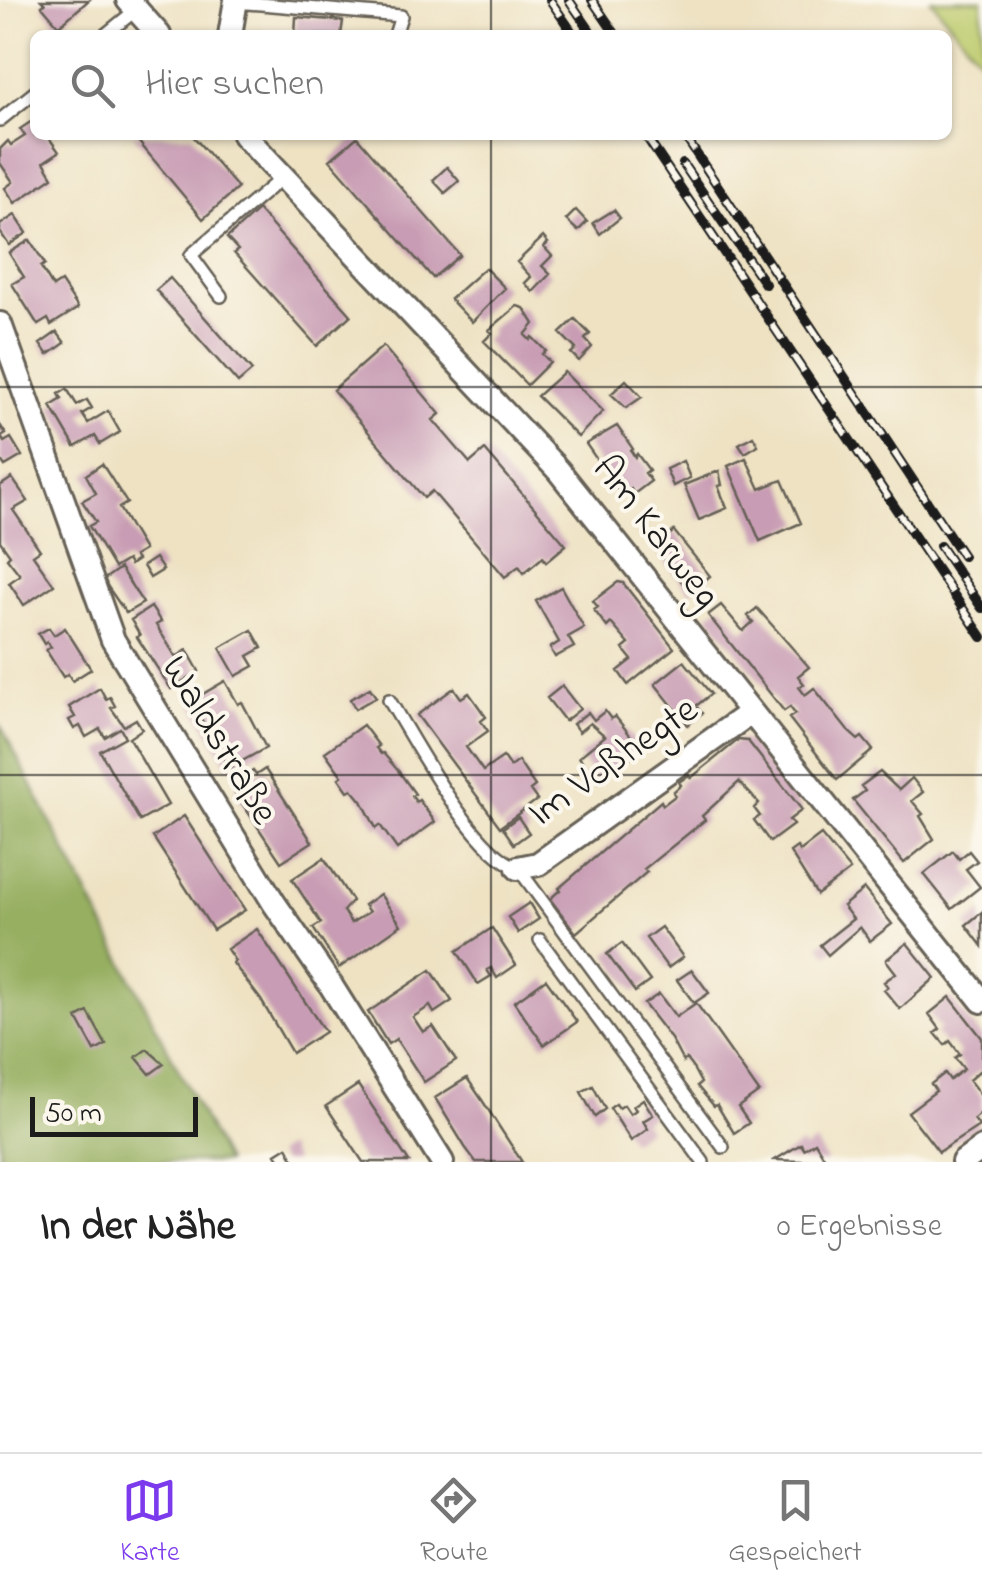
<!DOCTYPE html>
<html lang="de">
<meta charset="utf-8">
<style>
:root{--surface:#fff;--page:#f6f6f6;--text:#222;--muted:#767676;--line:#e0e0e0;--accent:#7c3aed}
body{margin:0;font-family:"Indie Flower",sans-serif;background:var(--page);color:var(--text)}
.scale{position:absolute;left:30px;bottom:25px;width:168px;box-sizing:border-box;padding-left:10px;border:5px solid #1c1c1c;border-top:0;font-size:28px;line-height:35px;white-space:nowrap;color:#1c1c1c;-webkit-text-stroke:8px #fbf7ec;paint-order:stroke}
.list{margin:0;padding:0;list-style:none}
h2{display:flex;justify-content:space-between;align-items:center;height:130px;margin:0;padding:0 40px;font-size:42px}
h2 small{font-size:32px;font-weight:400;color:var(--muted)}
.icon{flex:none;width:55px;height:55px;fill:none;stroke:currentColor;stroke-width:2;stroke-linecap:round;stroke-linejoin:round}
.map{position:relative;flex:none;width:982px;height:1162px;overflow:hidden}
.search{position:absolute;background:var(--surface);box-shadow:0 2px 8px #0004;left:30px;right:30px;top:30px;height:110px;display:flex;align-items:center;gap:25px;box-sizing:border-box;padding:0 35px;border-radius:15px;color:var(--muted);font-size:38px}
.sheet{height:290px;background:var(--surface)}
nav{display:flex;justify-content:space-around;align-items:center;box-sizing:border-box;height:140px;border-top:2px solid var(--line);background:var(--surface);font-size:28px;color:var(--muted)}
nav a{display:grid;justify-items:center;gap:5px}
nav .on{color:var(--accent)}
.map>svg:first-child{display:block}
</style>
<div class="map">
<svg width="982" height="1162" viewBox="0 0 982 1162">
<rect width="100%" height="100%" fill="#fbf7ec"/>
<filter id="ink" filterUnits="userSpaceOnUse"><feTurbulence type="fractalNoise" baseFrequency=".01" numOctaves="2"/><feDisplacementMap in="SourceGraphic" scale="20" xChannelSelector="R" yChannelSelector="G"/><feConvolveMatrix kernelMatrix="1 2 1 2 8 2 1 2 1" color-interpolation-filters="sRGB"/></filter>
<filter id="wash" filterUnits="userSpaceOnUse"><feTurbulence type="fractalNoise" baseFrequency=".0048" numOctaves="4" result="noise"/><feDisplacementMap in="SourceGraphic" scale="40" xChannelSelector="R" yChannelSelector="G"/><feGaussianBlur stdDeviation="2.25" result="paint"/><feColorMatrix in="noise" values="0 0 0 0 0 0 0 0 0 0 0 0 0 0 0 0 0 1.4 0 .05"/><feComposite in="paint" operator="in"/></filter>
<g filter="url(#wash)">
<rect width="100%" height="100%" fill="#eee2c3"/>
<path fill="#bdcb6d" stroke="#6c7444" stroke-width="2.5" d="M 931,0 L 982,0 L 982,62 Z"/>
<path fill="#96af60" stroke="#59663e" stroke-width="2.5" d="M 0,724 L 226,1162 L 0,1162 Z"/>
<g id="blocks">
<path fill="#c89cb4" d="M 41,0 L 89,0 L 59,26 L 42,6 L 45,4 Z
M 296,17 L 343,21 L 341,35 L 295,35 Z
M 35,119 L 35,135 L 47,135 L 59,152 L 44,162 L 53,177 L 15,203 L 5,188 L 13,182 L 0,163 L 0,149 L 8,141 L 11,145 L 25,136 L 20,129 Z
M 133,135 L 192,135 L 238,188 L 203,219 Z
M 357,137 L 460,255 L 433,278 L 330,160 Z
M 447,167 L 459,181 L 445,193 L 433,180 Z
M 258,210 L 351,315 L 317,346 L 234,253 L 238,250 L 227,238 Z
M 576,210 L 587,222 L 578,231 L 566,220 Z
M 614,210 L 620,218 L 600,234 L 593,223 Z
M 15,215 L 27,233 L 9,245 L 0,232 L 0,225 Z
M 543,237 L 548,243 L 544,247 L 552,256 L 542,266 L 550,274 L 533,292 L 525,283 L 531,277 L 517,262 Z
M 30,240 L 45,264 L 41,267 L 53,287 L 61,282 L 78,308 L 51,325 L 48,319 L 38,325 L 12,284 L 24,277 L 9,253 Z
M 485,268 L 505,288 L 472,322 L 450,299 Z
M 170,278 L 252,371 L 238,383 L 156,290 Z
M 517,306 L 524,308 L 534,324 L 525,335 L 530,340 L 532,337 L 546,351 L 542,354 L 550,362 L 527,385 L 484,341 L 492,333 L 489,330 Z
M 575,319 L 590,334 L 585,339 L 592,347 L 579,361 L 571,353 L 576,349 L 560,333 Z
M 57,332 L 65,343 L 48,355 L 40,344 Z
M 383,346 L 440,414 L 433,420 L 470,463 L 485,450 L 566,545 L 546,562 L 543,557 L 524,573 L 519,566 L 505,577 L 432,491 L 424,498 L 333,390 Z
M 564,372 L 603,411 L 578,437 L 537,396 Z
M 626,380 L 642,397 L 626,408 L 611,394 Z
M 67,389 L 77,405 L 87,400 L 92,408 L 82,414 L 88,423 L 108,411 L 120,432 L 100,444 L 95,436 L 75,447 L 51,406 L 62,399 L 59,394 Z
M 0,425 L 6,434 L 1,437 L 4,442 L 11,438 L 22,456 L 5,466 L 0,459 Z
M 617,426 L 633,449 L 631,451 L 635,457 L 637,454 L 649,470 L 645,473 L 651,481 L 634,494 L 631,489 L 622,496 L 586,444 Z
M 753,436 L 758,445 L 745,453 L 739,444 Z
M 746,458 L 760,489 L 782,480 L 801,523 L 760,541 L 728,466 Z
M 683,461 L 690,478 L 673,486 L 666,469 Z
M 102,464 L 127,503 L 119,508 L 144,550 L 134,556 L 137,560 L 130,565 L 127,560 L 114,568 L 89,526 L 96,522 L 82,501 L 96,493 L 86,475 Z
M 719,471 L 722,485 L 718,486 L 727,508 L 699,520 L 684,485 Z
M 12,478 L 28,501 L 13,510 L 40,550 L 33,555 L 54,585 L 24,605 L 9,583 L 20,575 L 7,558 L 10,555 L 0,541 L 0,486 Z
M 674,531 L 710,576 L 690,592 L 654,547 Z
M 155,558 L 163,570 L 150,578 L 143,566 Z
M 120,568 L 143,603 L 126,613 L 103,580 Z
M 618,582 L 623,583 L 674,648 L 628,685 L 618,671 L 632,660 L 623,649 L 629,644 L 611,623 L 607,627 L 594,610 L 598,607 L 593,601 Z
M 561,587 L 584,628 L 568,637 L 574,647 L 555,657 L 550,648 L 559,642 L 536,601 Z
M 721,605 L 743,631 L 753,622 L 748,616 L 757,608 L 809,667 L 798,676 L 804,684 L 799,687 L 805,695 L 814,688 L 848,731 L 858,740 L 862,737 L 873,750 L 837,780 L 789,718 L 795,714 L 790,707 L 784,711 L 708,615 Z
M 151,607 L 161,622 L 156,625 L 176,657 L 187,650 L 199,671 L 171,689 L 137,637 L 140,635 L 131,620 Z
M 49,628 L 54,635 L 65,628 L 91,669 L 72,681 L 68,674 L 63,677 L 46,650 L 51,647 L 47,642 L 44,644 L 38,634 Z
M 252,630 L 262,648 L 248,656 L 254,666 L 236,676 L 220,648 Z
M 684,661 L 711,694 L 696,706 L 702,713 L 688,725 L 655,684 Z
M 225,681 L 238,704 L 242,702 L 266,748 L 229,768 L 191,701 Z
M 562,686 L 580,709 L 565,721 L 547,698 Z
M 100,688 L 106,699 L 110,697 L 115,706 L 111,708 L 124,726 L 136,719 L 142,729 L 129,738 L 168,805 L 140,821 L 100,751 L 125,737 L 120,728 L 105,737 L 100,729 L 86,737 L 80,726 L 74,729 L 69,720 L 75,717 L 69,707 Z
M 370,688 L 376,697 L 355,709 L 350,699 Z
M 454,688 L 461,698 L 469,693 L 486,717 L 481,721 L 488,731 L 466,747 L 483,771 L 503,757 L 510,767 L 518,761 L 535,786 L 530,790 L 537,800 L 500,827 L 417,715 Z
M 605,711 L 611,719 L 615,716 L 641,749 L 599,782 L 579,757 L 605,736 L 590,723 L 579,732 L 573,724 L 588,712 L 594,720 Z
M 363,725 L 379,746 L 376,748 L 381,754 L 383,753 L 400,773 L 415,794 L 412,796 L 416,802 L 419,800 L 435,822 L 397,849 L 380,825 L 376,828 L 362,801 L 352,789 L 348,791 L 339,778 L 342,776 L 325,752 Z
M 738,740 L 748,741 L 802,810 L 789,820 L 793,825 L 770,842 L 754,820 L 760,816 L 754,808 L 759,803 L 739,782 L 702,816 L 705,820 L 644,869 L 647,872 L 576,933 L 550,899 L 560,890 L 559,888 L 661,801 L 663,805 L 675,796 L 673,792 L 681,785 L 679,782 L 689,775 L 691,778 Z
M 265,769 L 312,842 L 281,862 L 234,791 L 250,780 L 247,775 L 253,771 L 256,775 Z
M 880,772 L 899,790 L 912,778 L 923,792 L 912,801 L 923,814 L 920,816 L 934,839 L 904,863 L 853,800 L 865,791 L 861,786 Z
M 184,816 L 245,910 L 213,930 L 153,837 Z
M 518,817 L 529,833 L 514,844 L 503,828 Z
M 821,835 L 850,870 L 817,895 L 790,852 L 797,847 L 800,851 Z
M 953,851 L 959,859 L 969,851 L 977,861 L 966,869 L 980,887 L 952,909 L 924,874 Z
M 324,858 L 352,901 L 343,911 L 351,923 L 369,912 L 364,905 L 380,894 L 401,925 L 339,968 L 313,928 L 321,923 L 292,879 Z
M 864,889 L 892,924 L 870,941 L 860,927 L 828,955 L 820,945 L 853,919 L 843,906 Z
M 529,903 L 539,919 L 518,933 L 508,917 Z
M 982,912 L 982,946 L 966,925 Z
M 661,927 L 683,957 L 668,968 L 646,938 Z
M 492,928 L 516,965 L 497,978 L 491,968 L 487,970 L 491,976 L 478,984 L 457,951 Z
M 257,929 L 325,1032 L 292,1053 L 261,1000 L 233,963 L 235,961 L 227,949 Z
M 622,943 L 650,981 L 635,992 L 607,954 Z
M 907,943 L 935,978 L 900,1009 L 884,990 L 888,987 L 884,982 L 896,973 L 886,960 Z
M 431,970 L 452,1001 L 434,1013 L 430,1006 L 413,1017 L 423,1032 L 433,1026 L 456,1061 L 424,1082 L 396,1039 L 388,1044 L 368,1012 Z
M 692,970 L 709,993 L 694,1003 L 677,980 Z
M 546,979 L 577,1022 L 544,1045 L 514,1002 Z
M 659,994 L 676,1017 L 696,1003 L 759,1092 L 738,1107 L 749,1123 L 734,1133 L 717,1105 L 714,1106 L 697,1086 L 701,1083 L 694,1070 L 686,1059 L 683,1062 L 671,1039 L 644,1004 Z
M 950,997 L 982,1038 L 982,1074 L 979,1071 L 969,1080 L 982,1097 L 982,1112 L 974,1119 L 979,1126 L 939,1152 L 908,1112 L 936,1091 L 931,1084 L 945,1073 L 950,1080 L 964,1069 L 955,1058 L 960,1054 L 950,1041 L 945,1045 L 935,1033 L 940,1029 L 929,1014 Z
M 88,1012 L 106,1045 L 95,1051 L 77,1018 Z
M 147,1049 L 164,1064 L 150,1074 L 136,1057 Z
M 467,1078 L 482,1100 L 522,1162 L 476,1162 L 465,1147 L 435,1098 Z
M 358,1085 L 392,1136 L 409,1162 L 363,1162 L 326,1106 Z
M 593,1086 L 605,1109 L 595,1117 L 581,1092 Z
M 643,1099 L 653,1115 L 643,1121 L 648,1129 L 631,1141 L 610,1108 L 616,1104 L 619,1108 L 624,1105 L 630,1114 L 636,1110 L 633,1106 Z
M 815,1142 L 827,1162 L 775,1160 L 801,1144 L 804,1149 Z
M 287,1147 L 295,1162 L 281,1162 L 276,1154 Z"/>
</g>
</g>
<g filter="url(#ink)">
<use href="#blocks" fill-opacity="0" stroke="#666156" stroke-width="2.5"/>
<g fill="none" stroke-linecap="round" stroke-linejoin="round">
<g stroke="#666156" stroke-width="16">
<path id="lane" d="M 236,2 L 401,16 L 395,35
M 105,35 L 137,9
M 0,120 L 35,92
M 221,296 L 191,255 L 283,177
M 389,700 C 416,743 472,851 518,868 L 723,1147
M 540,940 L 703,1162"/>
</g>
<g stroke="#666156" stroke-width="28">
<path id="street" d="M 128,0 L 159,35
M 230,35 L 236,0
M 244,135 L 558,470 L 982,1001
M 0,324 L 113,640 L 274,903 L 330,984 L 442,1162
M 518,868 L 538,864 L 750,713
M 963,1162 L 982,1148"/>
</g>
<use href="#lane" stroke="#fff" stroke-width="11"/>
<use href="#street" stroke="#fff" stroke-width="22"/>
<g stroke="#1c1c1c" stroke-width="10">
<path id="rail" d="M 550,0 L 574,35
M 569,0 L 593,35
M 592,0 L 616,35
M 645,135 L 982,637
M 684,135 L 963,556
M 683,164 L 765,284
M 940,546 L 982,608"/>
</g>
<use href="#rail" stroke="#fbf7ec" stroke-width="6" stroke-dasharray="19" stroke-linecap="butt"/>
</g>
</g>
<path fill="none" stroke="#1c1c1c" stroke-width="2.5" stroke-opacity="0.55" d="M 491,0 L 491,35M 491,135 L 491,1162M 0,387 L 982,387M 0,775 L 982,775"/>
<g text-anchor="middle" dominant-baseline="central" stroke-width="8" stroke-linejoin="round" paint-order="stroke">
<g font-size="40" fill="#1c1c1c" stroke="#fbf7ec">
<text transform="translate(655 533) rotate(52)">Am Karweg</text>
<text transform="translate(218 741) rotate(59)">Waldstraße</text>
<text transform="translate(614 763) rotate(-35)">Im Voßhegte</text>
</g>
</g>
</svg>
<div class="scale">50 m</div>
<div class="search"><svg class="icon" aria-label="search" viewBox="0 0 24 24"><circle cx="10" cy="10" r="6"/><path d="M15 15l6 6"/></svg>Hier suchen</div>
</div>
<section class="sheet">
<h2>In der Nähe<small>0 Ergebnisse</small></h2>
<ul class="list">
</ul>
</section>
<nav>
<a class="on"><svg class="icon" aria-label="map" viewBox="0 0 24 24"><path d="M3 6l6-2 6 2 6-2v14l-6 2-6-2-6 2zM9 4v14M15 6v14"/></svg>Karte</a>
<a><svg class="icon" aria-label="directions" viewBox="0 0 24 24"><path d="M12 3l9 9-9 9-9-9zM9 14v-3h6M13 9l2 2-2 2"/></svg>Route</a>
<a><svg class="icon" aria-label="saved" viewBox="0 0 24 24"><path d="M7 4h10v16l-5-4-5 4z"/></svg>Gespeichert</a>
</nav>
